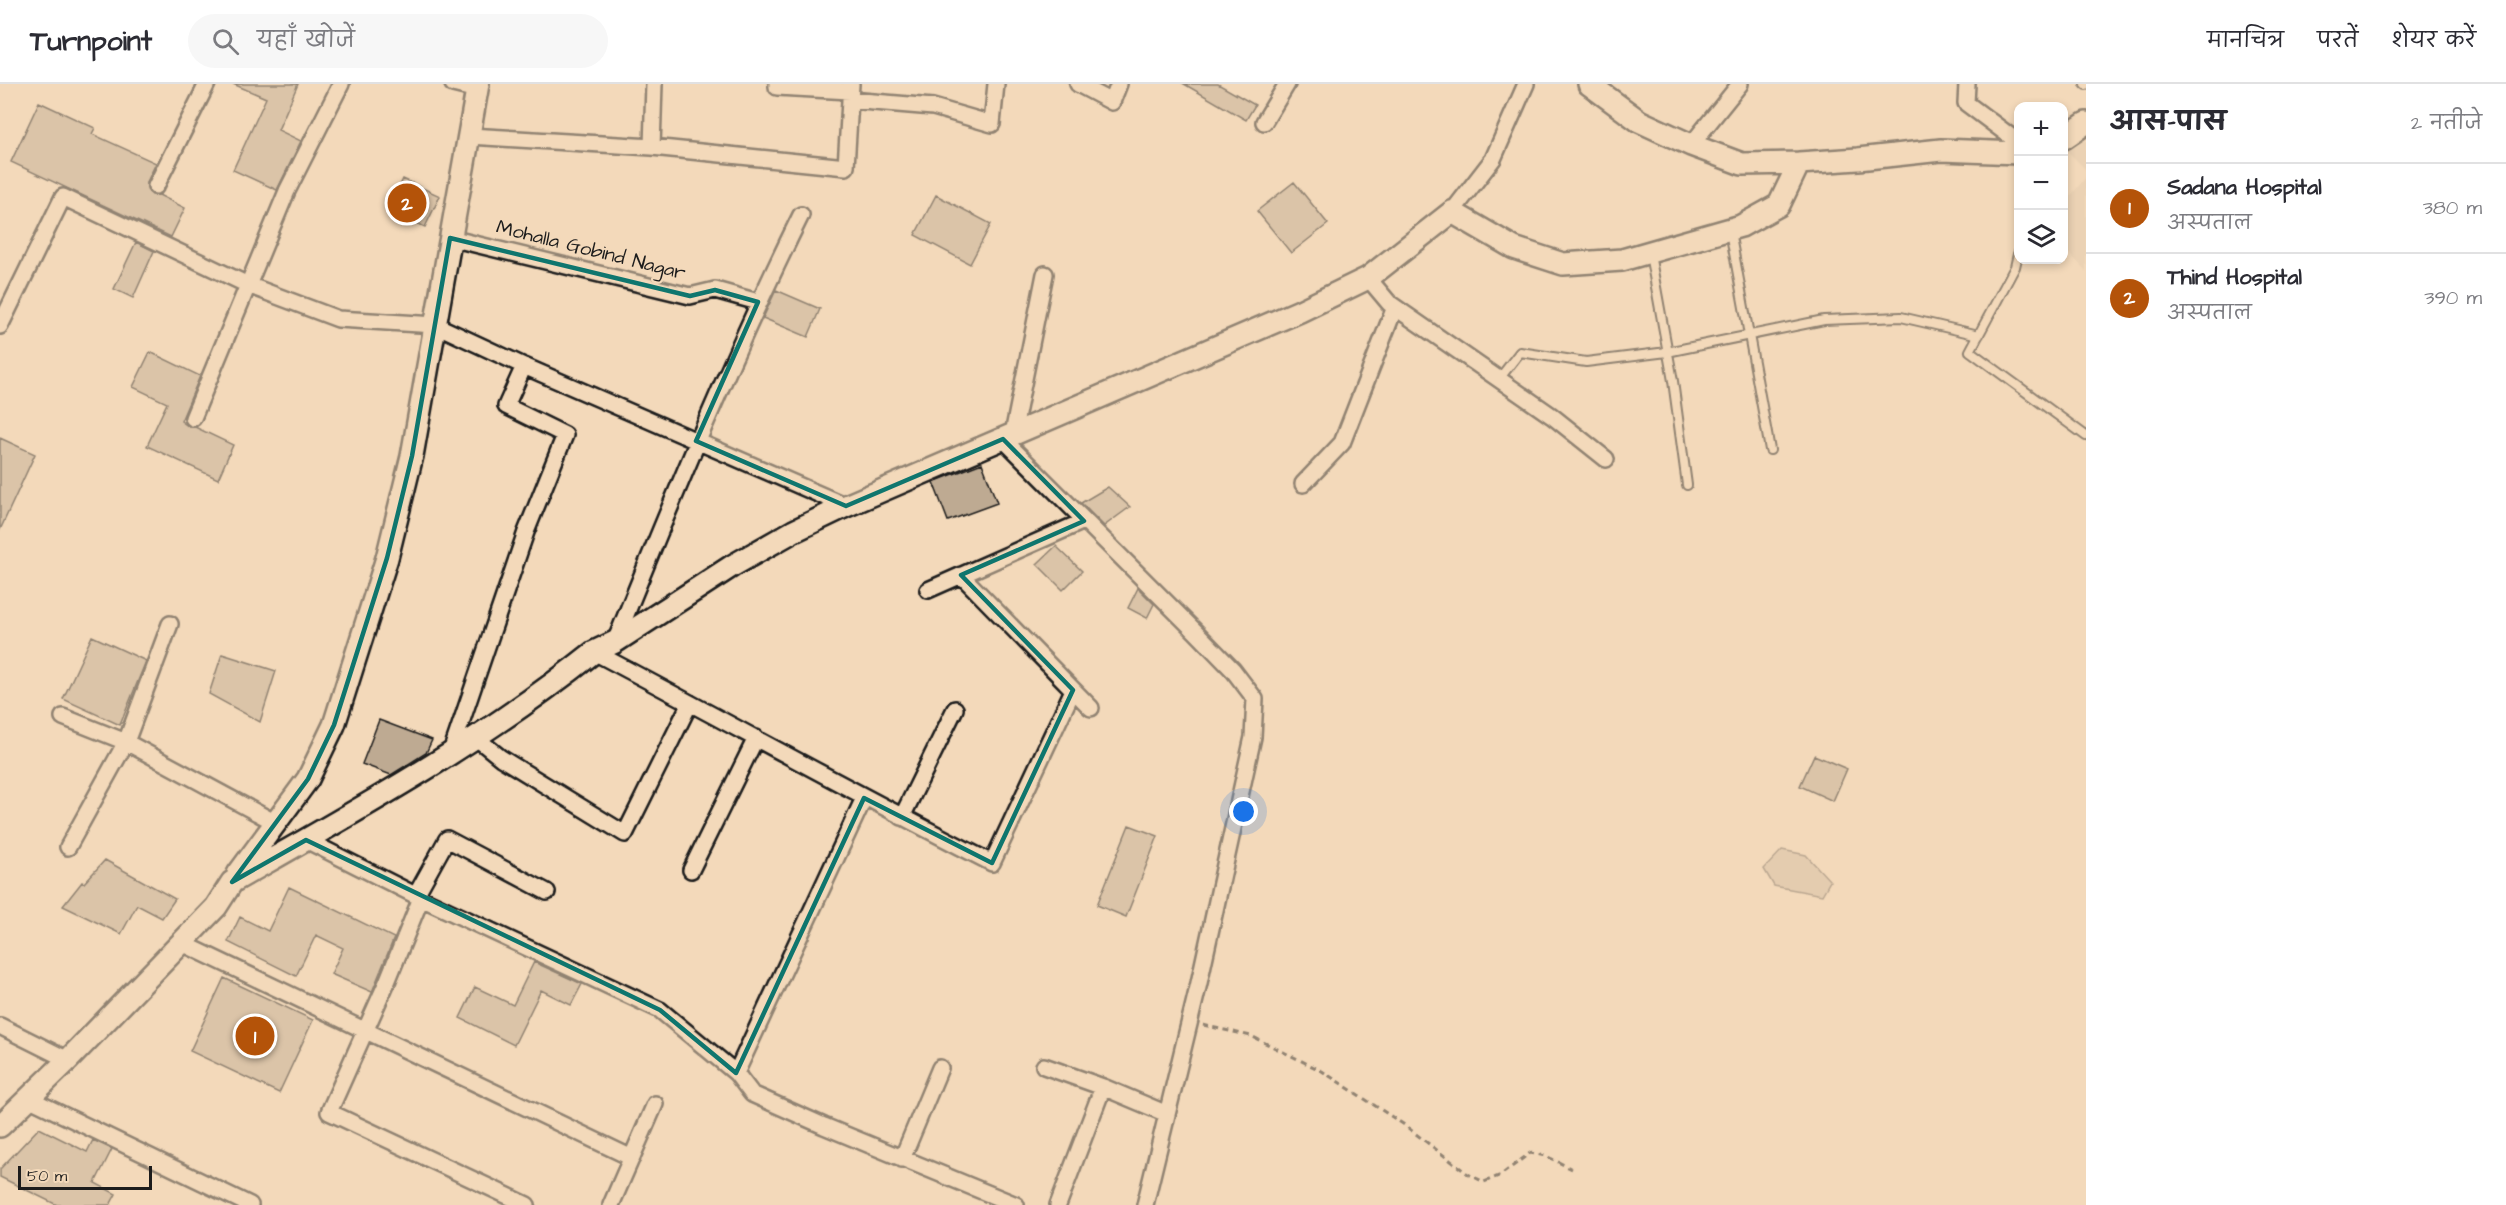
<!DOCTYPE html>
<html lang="hi">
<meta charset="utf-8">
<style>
:root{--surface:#fff;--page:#f7f7f7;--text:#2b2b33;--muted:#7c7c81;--line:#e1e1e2;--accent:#b45309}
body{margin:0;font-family:"Architects Daughter","Playpen Sans Deva",sans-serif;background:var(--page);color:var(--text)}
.controls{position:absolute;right:18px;top:18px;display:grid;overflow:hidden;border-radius:12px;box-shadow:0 3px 9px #0003}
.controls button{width:54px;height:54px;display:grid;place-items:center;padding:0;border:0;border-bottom:2px solid var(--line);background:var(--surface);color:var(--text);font:30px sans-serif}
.scale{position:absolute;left:18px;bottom:15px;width:134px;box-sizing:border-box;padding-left:6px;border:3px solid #1c1c1c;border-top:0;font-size:16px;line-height:21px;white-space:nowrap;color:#1c1c1c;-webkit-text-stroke:4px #f3d9ba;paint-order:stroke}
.you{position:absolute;left:1244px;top:728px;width:21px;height:21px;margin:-15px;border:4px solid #fff;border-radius:50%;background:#1a73e8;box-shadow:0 0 0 9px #1a73e833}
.badge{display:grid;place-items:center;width:39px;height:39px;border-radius:50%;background:var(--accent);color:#fff;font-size:20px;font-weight:700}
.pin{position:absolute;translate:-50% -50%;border:3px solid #fff;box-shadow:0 2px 6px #0006}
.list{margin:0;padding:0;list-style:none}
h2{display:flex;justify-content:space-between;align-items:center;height:78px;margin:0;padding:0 24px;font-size:26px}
h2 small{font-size:20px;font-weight:400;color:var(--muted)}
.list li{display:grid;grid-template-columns:39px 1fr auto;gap:18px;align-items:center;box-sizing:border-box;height:90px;padding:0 24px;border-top:2px solid var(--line)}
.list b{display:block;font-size:22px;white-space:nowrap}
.list p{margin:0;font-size:20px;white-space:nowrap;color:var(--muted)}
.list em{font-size:20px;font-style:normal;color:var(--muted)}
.icon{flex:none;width:33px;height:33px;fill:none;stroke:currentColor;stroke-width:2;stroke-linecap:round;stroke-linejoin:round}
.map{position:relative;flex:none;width:2086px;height:1121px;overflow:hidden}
header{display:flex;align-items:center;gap:36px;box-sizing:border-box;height:84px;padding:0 30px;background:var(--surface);border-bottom:2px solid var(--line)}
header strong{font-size:28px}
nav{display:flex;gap:33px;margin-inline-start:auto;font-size:21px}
.search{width:420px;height:54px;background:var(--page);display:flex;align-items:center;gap:15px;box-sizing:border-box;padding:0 21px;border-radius:33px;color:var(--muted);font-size:22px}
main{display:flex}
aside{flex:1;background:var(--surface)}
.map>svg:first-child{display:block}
</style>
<header>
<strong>Turnpoint</strong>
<div class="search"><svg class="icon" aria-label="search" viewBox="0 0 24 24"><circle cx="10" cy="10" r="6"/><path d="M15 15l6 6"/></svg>यहाँ खोजें</div>
<nav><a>मानचित्र</a><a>परतें</a><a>शेयर करें</a></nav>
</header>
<main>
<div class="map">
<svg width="2086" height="1121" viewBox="0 0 2086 1121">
<rect width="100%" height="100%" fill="#f3d9ba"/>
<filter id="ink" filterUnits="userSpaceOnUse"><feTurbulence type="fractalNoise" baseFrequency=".0167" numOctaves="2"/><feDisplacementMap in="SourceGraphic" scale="12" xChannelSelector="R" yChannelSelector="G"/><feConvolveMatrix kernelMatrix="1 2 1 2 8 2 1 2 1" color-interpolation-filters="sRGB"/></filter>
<g filter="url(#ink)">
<path fill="#e3cbae" d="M 2086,40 L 2086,86 L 2064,64 L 2064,61 Z
M 2086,93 L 2086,187 L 2064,164 L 2064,120 Z"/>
<path fill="#d3bda3" stroke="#786c60" stroke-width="1.5" d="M 1782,766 L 1806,771 L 1830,797 L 1822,811 L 1774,802 L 1764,785 Z"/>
<path fill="#beaa92" stroke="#1c1c1c" stroke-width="1.5" d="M 233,0 L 298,0 L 278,46 L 301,57 L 277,106 L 233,86 L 266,14 Z
M 1184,0 L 1218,0 L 1255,21 L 1246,36 Z
M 39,18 L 95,44 L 92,50 L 156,79 L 147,98 L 148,107 L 152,111 L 159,111 L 185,124 L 171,153 L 11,78 Z
M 403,95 L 440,112 L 425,143 L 388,126 Z
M 1294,98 L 1328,140 L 1291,169 L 1257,127 Z
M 936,111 L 991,140 L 970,180 L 915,151 Z
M 136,158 L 154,167 L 133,214 L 114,205 Z
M 776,206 L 820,225 L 808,253 L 763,234 Z
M 150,268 L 200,292 L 181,337 L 189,343 L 195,343 L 233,361 L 218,395 L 147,362 L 167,319 L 133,303 Z
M 0,354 L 35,370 L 0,446 Z
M 982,379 L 997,419 L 948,437 L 933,398 Z
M 1108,403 L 1130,423 L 1104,442 L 1081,419 Z
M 1056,462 L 1082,487 L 1063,506 L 1037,480 Z
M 1138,504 L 1154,520 L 1147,534 L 1128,524 Z
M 92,552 L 146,577 L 120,641 L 63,615 Z
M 222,570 L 276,587 L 260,638 L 209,610 Z
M 379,636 L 432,656 L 426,669 L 391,691 L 362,680 Z
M 1814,671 L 1847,685 L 1833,717 L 1800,702 Z
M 1129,741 L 1158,752 L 1126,833 L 1097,821 Z
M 105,776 L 175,815 L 162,834 L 137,821 L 121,850 L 63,822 L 82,798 L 84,799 Z
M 289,803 L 394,854 L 372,908 L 331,890 L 343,864 L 316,851 L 296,892 L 228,858 L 240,833 L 268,847 Z
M 534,878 L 582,900 L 571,921 L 541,906 L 514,961 L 460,934 L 475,903 L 513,921 Z
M 224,894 L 313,936 L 279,1009 L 190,967 Z
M 39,1044 L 87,1068 L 93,1056 L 112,1065 L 95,1099 L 116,1110 L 110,1121 L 57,1121 L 0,1093 L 0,1085 Z"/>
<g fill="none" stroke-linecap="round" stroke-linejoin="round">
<g stroke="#1c1c1c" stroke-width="12">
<path id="lane" d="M 2085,0 L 2086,1
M 1730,147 L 1770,366
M 1650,170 L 1673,297 L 1687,401
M 2018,170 L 2015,183 L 1970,267 L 2086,352
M 1499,295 L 1520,268 L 1586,278 L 1667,268 L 1824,236 L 1901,233 L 1979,251"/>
</g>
<g stroke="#1c1c1c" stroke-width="20">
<path id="street" d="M 453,0 L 477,6
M 777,0 L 777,3 L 850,7
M 1078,0 L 1112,18 L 1119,0
M 1967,0 L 1966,19 L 2018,58
M 850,16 L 933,23 L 992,40 L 996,0
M 1264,38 L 1287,0
M 469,52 L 652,63 L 846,83 L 851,0
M 1691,61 L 1740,0
M 652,63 L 654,0
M 156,102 L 207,0
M 1452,128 L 1493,75 L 1526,0
M 450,154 L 690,212 L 715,206 L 758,218
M 1368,194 L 1389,219 L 1552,332 L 1606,375
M 0,242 L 63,113 L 248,201 L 338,235 L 436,241 L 524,282 L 846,422
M 193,334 L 287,107 L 341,0
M 1013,350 L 1045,190
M 1003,355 L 1196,548 L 1233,586 L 1255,615 L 1253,653 L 1199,899 L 1145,1121
M 1303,400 L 1342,359 L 1395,223
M 961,491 L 1091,624
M 928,506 L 1084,437
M 615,558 C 673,414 732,271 801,131
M 594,568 C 727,638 858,711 992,779 L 1073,606
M 63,633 L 126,658 L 276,739
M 475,653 L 501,674 L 625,750 L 690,619
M 450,671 L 526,448 L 565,351 L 506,322 L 524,282
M 902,733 L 955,625
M 306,756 L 421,814 L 660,926 L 736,989 L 752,1010 L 824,1042 L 1016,1121
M 68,763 L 126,658 L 170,540
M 691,786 L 756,654
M 416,811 L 447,755 L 547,808
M 421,814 L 387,898 L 329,1028 L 527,1121
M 182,859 L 632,1074
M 0,942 L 68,976
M 1044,982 L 1103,1003 L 1167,1030
M 736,989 L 864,714
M 28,1014 L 250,1121
M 902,1075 L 940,984
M 611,1121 L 655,1020
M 1058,1121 L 1103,1003"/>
</g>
<g stroke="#1c1c1c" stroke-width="26">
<path id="secondary" d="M 1589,0 L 1639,37 L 1691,61 L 1742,80 L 1799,79
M 2064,54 L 2086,39
M 238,790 L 308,695 L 334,641 L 387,474 L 412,372 L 478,0
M 0,1042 L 68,976 L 216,823 L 232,798 C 358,726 480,659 594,568 L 615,558 L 732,482 L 794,447 L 846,422 L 1300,227 L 1368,194 L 1452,128 L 1514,164 L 1563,180 L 1622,176 L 1741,142 L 1779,121 L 1799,79 L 1858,75 L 1941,66 L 2018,69"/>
</g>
<path stroke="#1c1c1c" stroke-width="3" stroke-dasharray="6 4.5" stroke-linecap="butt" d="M 1203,941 L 1251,952 L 1322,987 L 1403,1040 L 1468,1090 L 1484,1098 L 1501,1091 L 1530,1069 L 1546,1072 L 1572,1085"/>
<use href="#lane" stroke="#f3d9ba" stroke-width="8"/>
<use href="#street" stroke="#f3d9ba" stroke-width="15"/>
<use href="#secondary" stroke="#f3d9ba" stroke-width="21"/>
</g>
</g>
<path d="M0 0H2086V1121H0ZM 450,154 L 690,212 L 715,206 L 758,218 L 696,357 L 846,422 L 1003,355 L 1084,437 L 961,491 L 1073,606 L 992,779 L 864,714 L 736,989 L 660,926 L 306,756 L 232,798 L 308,695 L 334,641 L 387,474 L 412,372 Z" fill="#f3d9ba" fill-opacity=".55" fill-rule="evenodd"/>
<path fill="none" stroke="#0f766e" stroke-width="4.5" stroke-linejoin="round" d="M 450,154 L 690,212 L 715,206 L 758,218 L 696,357 L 846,422 L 1003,355 L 1084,437 L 961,491 L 1073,606 L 992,779 L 864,714 L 736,989 L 660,926 L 306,756 L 232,798 L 308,695 L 334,641 L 387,474 L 412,372 Z"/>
<g text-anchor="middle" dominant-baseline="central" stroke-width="4.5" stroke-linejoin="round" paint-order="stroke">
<g font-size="20" fill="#1c1c1c" stroke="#f3d9ba">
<text transform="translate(591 166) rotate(14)">Mohalla Gobind Nagar</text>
</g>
</g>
</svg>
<div class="controls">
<button>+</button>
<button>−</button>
<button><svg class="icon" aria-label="layers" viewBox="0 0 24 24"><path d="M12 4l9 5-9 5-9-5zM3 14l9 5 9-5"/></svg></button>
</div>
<div class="scale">50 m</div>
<div class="you"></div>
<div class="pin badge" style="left:255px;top:952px">1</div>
<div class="pin badge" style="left:407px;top:119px">2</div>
</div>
<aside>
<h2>आस-पास<small>2 नतीजे</small></h2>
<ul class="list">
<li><span class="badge">1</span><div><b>Sadana Hospital</b><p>अस्पताल</p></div><em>380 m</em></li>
<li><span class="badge">2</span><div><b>Thind Hospital</b><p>अस्पताल</p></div><em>390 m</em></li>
</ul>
</aside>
</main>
